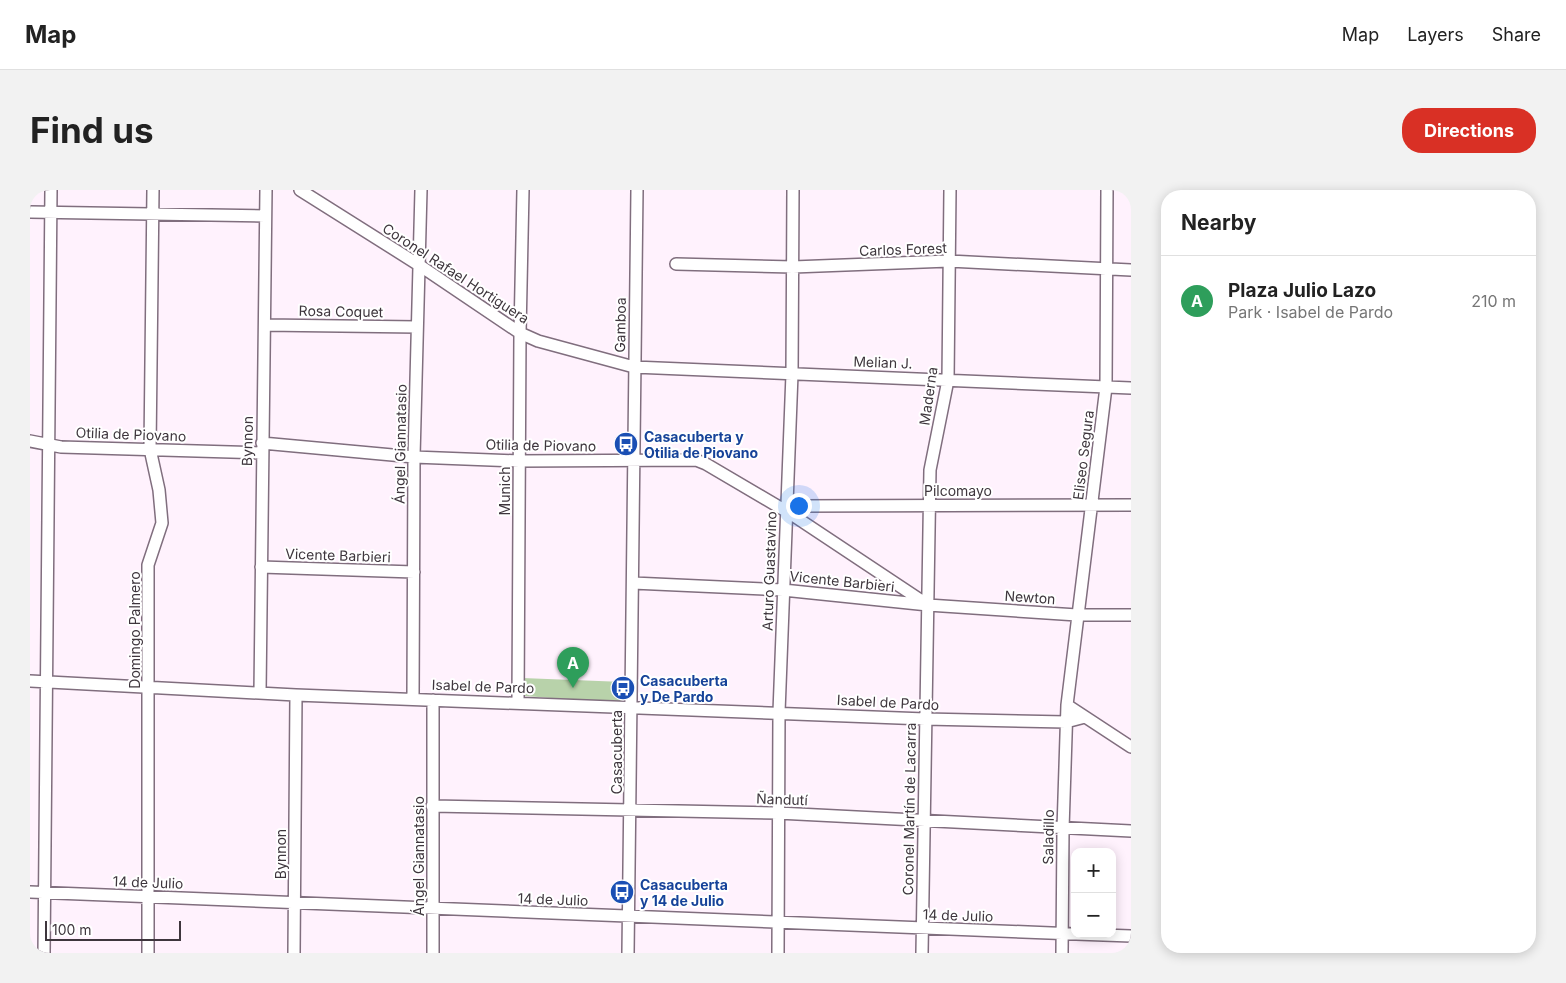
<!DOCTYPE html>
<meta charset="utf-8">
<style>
:root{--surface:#fff;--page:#f2f2f2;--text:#222;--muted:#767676;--line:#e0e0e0;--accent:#d93025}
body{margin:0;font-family:Inter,sans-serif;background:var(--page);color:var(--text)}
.controls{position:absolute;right:15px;bottom:15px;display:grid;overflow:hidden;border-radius:10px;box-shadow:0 2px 12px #0003}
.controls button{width:45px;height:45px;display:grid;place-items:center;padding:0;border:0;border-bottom:1px solid var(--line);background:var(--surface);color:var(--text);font:25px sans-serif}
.scale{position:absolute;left:15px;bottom:12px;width:136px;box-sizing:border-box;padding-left:5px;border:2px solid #3e363d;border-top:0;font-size:14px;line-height:18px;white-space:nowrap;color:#3e363d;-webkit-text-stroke:4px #fff;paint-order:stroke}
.you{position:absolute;left:768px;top:315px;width:18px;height:18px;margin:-12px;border:4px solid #fff;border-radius:50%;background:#1a73e8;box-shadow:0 0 0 8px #1a73e833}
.badge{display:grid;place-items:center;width:32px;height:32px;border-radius:50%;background:var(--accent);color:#fff;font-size:16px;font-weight:700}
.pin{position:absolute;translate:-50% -41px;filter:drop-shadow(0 1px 2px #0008)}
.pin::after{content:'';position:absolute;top:26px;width:18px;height:15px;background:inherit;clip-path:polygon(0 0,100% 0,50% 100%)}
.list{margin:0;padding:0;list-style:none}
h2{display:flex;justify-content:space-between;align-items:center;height:65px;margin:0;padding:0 20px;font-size:21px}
h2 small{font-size:16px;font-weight:400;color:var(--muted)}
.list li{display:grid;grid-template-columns:32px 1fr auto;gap:15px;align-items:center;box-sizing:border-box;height:90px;padding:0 20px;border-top:1px solid var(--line)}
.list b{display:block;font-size:19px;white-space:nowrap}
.list p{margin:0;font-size:16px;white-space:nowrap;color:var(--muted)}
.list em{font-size:16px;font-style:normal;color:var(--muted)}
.map{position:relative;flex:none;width:1101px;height:763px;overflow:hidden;border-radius:20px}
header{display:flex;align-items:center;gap:30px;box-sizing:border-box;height:70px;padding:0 25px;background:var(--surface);border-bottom:1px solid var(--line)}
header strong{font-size:24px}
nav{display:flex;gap:28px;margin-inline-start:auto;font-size:18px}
.intro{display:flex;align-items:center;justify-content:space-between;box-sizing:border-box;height:120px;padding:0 30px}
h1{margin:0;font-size:35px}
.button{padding:12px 22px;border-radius:20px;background:var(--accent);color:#fff;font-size:18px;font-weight:700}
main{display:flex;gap:30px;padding:0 30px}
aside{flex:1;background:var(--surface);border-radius:20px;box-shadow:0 2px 12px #0003}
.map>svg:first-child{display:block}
</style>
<header>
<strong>Map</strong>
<nav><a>Map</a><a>Layers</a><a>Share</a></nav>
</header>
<div class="intro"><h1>Find us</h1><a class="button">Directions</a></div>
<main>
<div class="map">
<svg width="1101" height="763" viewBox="0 0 1101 763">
<rect width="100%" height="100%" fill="#fff2fd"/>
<path fill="#b8d2aa" d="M 492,488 L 594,492 L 593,508 L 590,513 L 586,513 L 495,506 L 492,503 Z"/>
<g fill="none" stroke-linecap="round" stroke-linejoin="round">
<g stroke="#806e7e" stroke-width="14">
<path id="street" d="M 270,0 L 389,75 L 490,143 L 508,151 L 604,177 L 1101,198
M 0,22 L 235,26
M 646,74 L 763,77 L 919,71 L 1101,80
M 235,135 L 387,137
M 0,251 L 31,257 L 231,263
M 232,253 L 384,267 L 489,271 L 666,270 L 676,274 L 761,324 L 898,415
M 756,321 L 771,316 L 1101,315
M 231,377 L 384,382
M 603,393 L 753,400 L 898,415 L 1047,425 L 1101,425
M 0,491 L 266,505 L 895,529 L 1036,532 L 1055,527
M 230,502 L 236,0
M 383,508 L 384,267 L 391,0
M 488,513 L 490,143 L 493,0
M 1037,515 L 1101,557
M 402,616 L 748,623 L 1101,641
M 0,702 L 1045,744
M 1046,744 L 1101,746
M 14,763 L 21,0
M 118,763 L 118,375 L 132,333 L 129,300 L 120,259 L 123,0
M 264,763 L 266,505
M 403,763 L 403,510
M 598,763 L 607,0
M 748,763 L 749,522 L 762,184 L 763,0
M 892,763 L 900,280 L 918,190 L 920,0
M 1032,763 L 1033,639 L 1037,515 L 1076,197 L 1077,0"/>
</g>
<use href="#street" stroke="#fff" stroke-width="11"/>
</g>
<defs>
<g id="bus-disc" transform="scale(1.25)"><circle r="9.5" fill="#1a4fb4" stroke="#fff"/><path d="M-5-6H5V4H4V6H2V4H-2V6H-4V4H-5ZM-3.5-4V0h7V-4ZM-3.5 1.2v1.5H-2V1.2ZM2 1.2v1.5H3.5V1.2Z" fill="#fff"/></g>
</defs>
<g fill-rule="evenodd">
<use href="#bus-disc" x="596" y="254"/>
<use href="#bus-disc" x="593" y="498"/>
<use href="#bus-disc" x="592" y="702"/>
</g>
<g text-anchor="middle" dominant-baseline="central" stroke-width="4" stroke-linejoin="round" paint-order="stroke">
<g font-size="14" fill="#3e363d" stroke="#fff">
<text transform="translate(873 59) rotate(-2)">Carlos Forest</text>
<text transform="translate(426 83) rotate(33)">Coronel Rafael Hortiguera</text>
<text transform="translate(311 121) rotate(1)">Rosa Coquet</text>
<text transform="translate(590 135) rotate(-89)">Gamboa</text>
<text transform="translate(853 172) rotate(2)">Melian J.</text>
<text transform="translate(898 206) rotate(-82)">Maderna</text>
<text transform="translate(101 244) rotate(2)">Otilia de Piovano</text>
<text transform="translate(217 251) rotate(-89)">Bynnon</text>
<text transform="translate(370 254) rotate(-89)">Ángel Giannatasio</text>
<text transform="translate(511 255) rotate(1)">Otilia de Piovano</text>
<text transform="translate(1053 265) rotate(-83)">Eliseo Segura</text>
<text x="928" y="300">Pilcomayo</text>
<text transform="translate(474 301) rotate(-90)">Munich</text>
<text transform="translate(308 365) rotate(2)">Vicente Barbieri</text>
<text transform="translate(739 381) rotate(-88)">Arturo Guastavino</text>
<text transform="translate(812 391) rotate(6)">Vicente Barbieri</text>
<text transform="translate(1000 407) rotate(4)">Newton</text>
<text transform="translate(104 440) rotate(-90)">Domingo Palmero</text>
<text transform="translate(453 496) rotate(2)">Isabel de Pardo</text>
<text transform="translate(858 512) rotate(3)">Isabel de Pardo</text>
<text transform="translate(586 562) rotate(-90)">Casacuberta</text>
<text transform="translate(752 609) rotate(2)">Ñandutí</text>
<text transform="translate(879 619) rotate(-89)">Coronel Martín de Lacarra</text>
<text transform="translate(1018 647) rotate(-89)">Saladillo</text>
<text transform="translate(250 664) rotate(-90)">Bynnon</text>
<text transform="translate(388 666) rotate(-90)">Ángel Giannatasio</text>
<text transform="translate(118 692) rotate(2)">14 de Julio</text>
<text transform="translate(523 709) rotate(2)">14 de Julio</text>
<text transform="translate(928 725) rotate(2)">14 de Julio</text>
</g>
<g font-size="14" font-weight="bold" fill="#164399" stroke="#fff" text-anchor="start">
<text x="614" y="246">Casacuberta y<tspan x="614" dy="16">Otilia de Piovano</tspan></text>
<text x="610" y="490">Casacuberta<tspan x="610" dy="16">y De Pardo</tspan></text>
<text x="610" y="694">Casacuberta<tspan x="610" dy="16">y 14 de Julio</tspan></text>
</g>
</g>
</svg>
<div class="controls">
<button>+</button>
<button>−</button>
</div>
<div class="scale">100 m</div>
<div class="you"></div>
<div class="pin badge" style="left:543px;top:498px;background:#2e9e5b">A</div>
</div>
<aside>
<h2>Nearby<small></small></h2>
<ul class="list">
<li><span class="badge" style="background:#2e9e5b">A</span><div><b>Plaza Julio Lazo</b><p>Park · Isabel de Pardo</p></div><em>210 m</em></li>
</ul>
</aside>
</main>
